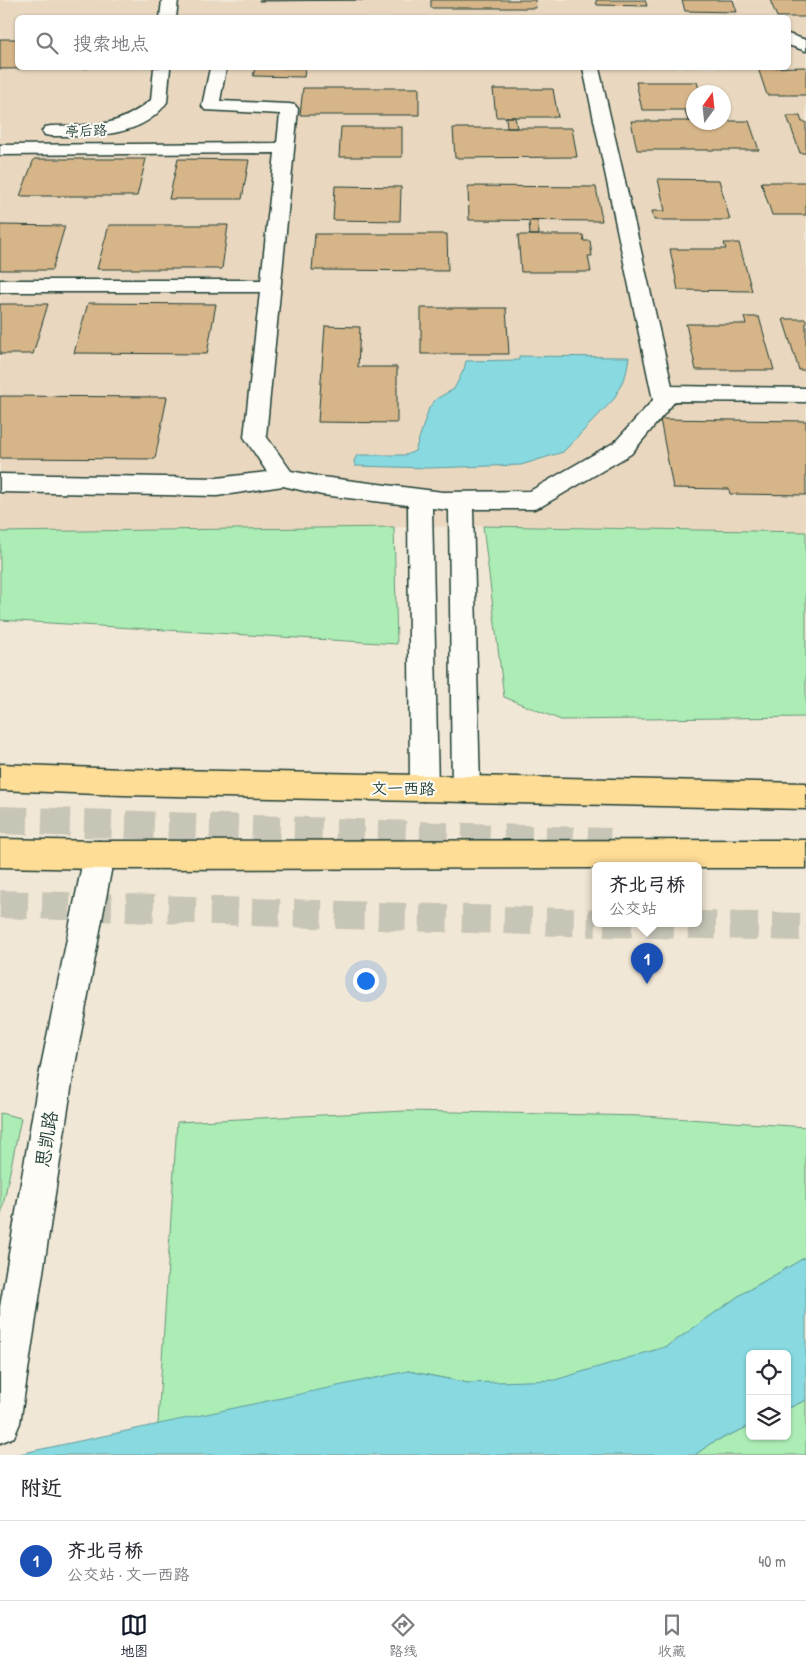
<!DOCTYPE html>
<html lang="zh">
<meta charset="utf-8">
<style>
:root{--surface:#fff;--page:#f2f2f3;--text:#2b2b33;--muted:#7c7c81;--line:#e1e1e2;--accent:#111827}
body{margin:0;font-family:"Patrick Hand","LXGW WenKai TC",sans-serif;background:var(--page);color:var(--text)}
.controls{position:absolute;right:15px;bottom:15px;display:grid;overflow:hidden;border-radius:8px;box-shadow:0 1px 4px #0004}
.controls button{width:45px;height:45px;display:grid;place-items:center;padding:0;border:0;border-bottom:1px solid var(--line);background:var(--surface);color:var(--text);font:25px sans-serif}
.compass{position:absolute;left:686px;top:85px;width:45px;height:45px;border-radius:50%;background:var(--surface);box-shadow:0 1px 4px #0004;rotate:15deg}
.you{position:absolute;left:365px;top:980px;width:18px;height:18px;margin:-12px;border:4px solid #fff;border-radius:50%;background:#1a73e8;box-shadow:0 0 0 8px #1a73e833}
.badge{display:grid;place-items:center;width:32px;height:32px;border-radius:50%;background:var(--accent);color:#fff;font-size:16px;font-weight:700}
.pin{position:absolute;translate:-50% -41px;filter:drop-shadow(0 1px 2px #0008)}
.pin::after{content:'';position:absolute;top:26px;width:18px;height:15px;background:inherit;clip-path:polygon(0 0,100% 0,50% 100%)}
.popup{position:absolute;left:592px;top:862px;width:110px;height:65px;box-sizing:border-box;display:grid;place-content:center;border-radius:8px;background:var(--surface);filter:drop-shadow(0 1px 4px #0005);font-size:16px;white-space:nowrap;color:var(--muted)}
.popup b{font-size:19px;color:var(--text)}
.popup::after{content:'';position:absolute;left:50%;top:100%;margin-left:-10px;border:10px solid transparent;border-top-color:var(--surface)}
.list{margin:0;padding:0;list-style:none}
h2{display:flex;justify-content:space-between;align-items:center;height:65px;margin:0;padding:0 20px;font-size:21px}
h2 small{font-size:16px;font-weight:400;color:var(--muted)}
.list li{display:grid;grid-template-columns:32px 1fr auto;gap:15px;align-items:center;box-sizing:border-box;height:80px;padding:0 20px;border-top:1px solid var(--line)}
.list b{display:block;font-size:19px;white-space:nowrap}
.list p{margin:0;font-size:16px;white-space:nowrap;color:var(--muted)}
.list em{font-size:16px;font-style:normal;color:var(--muted)}
.icon{flex:none;width:28px;height:28px;fill:none;stroke:currentColor;stroke-width:2;stroke-linecap:round;stroke-linejoin:round}
.map{position:relative;flex:none;width:806px;height:1455px;overflow:hidden}
.search{position:absolute;background:var(--surface);box-shadow:0 1px 4px #0004;left:15px;right:15px;top:15px;height:55px;display:flex;align-items:center;gap:12px;box-sizing:border-box;padding:0 18px;border-radius:8px;color:var(--muted);font-size:19px}
.sheet{height:145px;background:var(--surface)}
nav{display:flex;justify-content:space-around;align-items:center;box-sizing:border-box;height:70px;border-top:1px solid var(--line);background:var(--surface);font-size:14px;color:var(--muted)}
nav a{display:grid;justify-items:center;gap:2px}
nav .on{color:var(--accent)}
.map>svg:first-child{display:block}
</style>
<div class="map">
<svg width="806" height="1455" viewBox="0 0 806 1455">
<rect width="100%" height="100%" fill="#f1e7d6"/>
<filter id="ink" filterUnits="userSpaceOnUse"><feTurbulence type="fractalNoise" baseFrequency=".02" numOctaves="2"/><feDisplacementMap in="SourceGraphic" scale="10" xChannelSelector="R" yChannelSelector="G"/><feConvolveMatrix kernelMatrix="1 2 1 2 8 2 1 2 1" color-interpolation-filters="sRGB"/></filter>
<g filter="url(#ink)">
<path fill="#e9d8bf" fill-rule="evenodd" d="M 0,0 L 806,0 L 806,532 L 483,526 L 0,532 ZM 18,18 L 788,18 L 788,68 L 18,68 ZM 694,92 L 724,92 L 724,122 L 694,122 Z"/>
<path fill="#acedb6" stroke="#669575" d="M 483,526 L 806,532 L 806,717 L 561,720 L 504,697 Z
M 394,527 L 397,644 L 0,620 L 0,532 Z
M 406,1111 L 643,1116 L 806,1127 L 806,1257 L 740,1295 L 668,1346 L 555,1381 L 468,1383 L 408,1371 L 156,1455 L 177,1122 Z
M 0,1113 L 21,1118 L 0,1220 Z
M 806,1400 L 806,1455 L 695,1455 L 711,1443 L 750,1426 L 750,1436 L 787,1436 L 787,1409 Z"/>
<path fill="#88d9e0" stroke="#5e9b9b" d="M 519,356 L 629,357 L 626,374 L 614,399 L 563,452 L 521,465 L 430,468 L 355,466 L 354,461 L 357,455 L 406,455 L 415,451 L 429,408 L 436,399 L 454,389 L 464,369 L 466,361 L 519,360 Z
M 806,1257 L 806,1400 L 787,1409 L 787,1354 L 750,1354 L 750,1426 L 711,1443 L 695,1455 L 14,1455 L 408,1371 L 468,1383 L 555,1380 L 668,1346 L 740,1295 Z"/>
<path fill="#d6b589" stroke="#1f3d34" d="M 259,0 L 363,0 L 259,1 Z
M 431,0 L 535,0 L 536,8 L 431,8 Z
M 596,0 L 645,0 L 647,6 L 597,5 Z
M 682,0 L 733,0 L 737,12 L 685,11 Z
M 770,0 L 806,0 L 806,17 L 777,17 Z
M 0,39 L 18,39 L 18,68 L 88,68 L 0,69 Z
M 806,67 L 806,95 L 767,95 L 758,68 Z
M 255,68 L 305,68 L 304,77 L 253,76 Z
M 636,82 L 697,82 L 700,92 L 694,92 L 694,110 L 642,110 Z
M 303,88 L 419,88 L 419,115 L 300,115 Z
M 493,89 L 553,89 L 558,117 L 496,117 Z
M 685,110 L 694,110 L 694,121 L 688,121 Z
M 787,116 L 800,116 L 802,122 L 806,122 L 806,153 L 800,153 Z
M 506,117 L 515,117 L 517,128 L 507,128 Z
M 631,121 L 749,121 L 759,150 L 637,150 Z
M 341,127 L 402,127 L 402,157 L 339,157 Z
M 453,128 L 572,128 L 577,157 L 455,158 Z
M 34,159 L 146,159 L 137,196 L 20,196 Z
M 178,159 L 249,160 L 242,199 L 169,199 Z
M 658,179 L 719,180 L 730,220 L 654,220 L 652,211 L 665,211 Z
M 761,182 L 806,182 L 806,215 L 772,215 Z
M 335,186 L 401,187 L 400,221 L 333,220 Z
M 468,186 L 596,187 L 602,221 L 469,220 Z
M 529,221 L 538,221 L 539,235 L 530,235 Z
M 0,225 L 65,226 L 52,270 L 0,270 Z
M 109,225 L 228,225 L 222,269 L 97,269 Z
M 315,234 L 447,234 L 448,271 L 312,270 Z
M 518,235 L 583,235 L 584,241 L 590,241 L 592,256 L 588,256 L 591,272 L 521,272 Z
M 724,243 L 739,243 L 752,291 L 678,290 L 670,249 L 726,249 Z
M 88,303 L 216,304 L 207,354 L 74,353 Z
M 0,304 L 48,304 L 33,354 L 0,354 Z
M 421,308 L 506,308 L 509,354 L 421,354 Z
M 744,317 L 759,317 L 774,370 L 696,370 L 686,324 L 746,324 Z
M 783,319 L 806,319 L 806,370 L 799,370 Z
M 325,326 L 360,327 L 358,367 L 397,367 L 397,423 L 318,422 Z
M 0,396 L 167,397 L 155,459 L 0,458 Z
M 660,419 L 806,421 L 806,495 L 730,494 L 729,489 L 673,488 Z"/>
<g fill="none" stroke-linecap="round" stroke-linejoin="round">
<path stroke="#c7c5b6" stroke-width="28" stroke-dasharray="28 14" stroke-linecap="butt" d="M 0,820 L 610,842
M 0,904 L 596,923
M 604,923 L 806,927"/>
<g stroke="#1f3d34" stroke-width="3">
<path id="minor" d="M 162,0 L 178,0 L 176,18 L 160,18 Z
M 788,34 L 806,40 L 806,51 L 788,45 Z
M 154,68 L 170,68 L 167,102 C 142,139 90,136 51,136 L 45,135 L 42,131 L 45,127 L 51,126 C 94,125 115,129 151,100 Z
M 210,68 L 226,68 L 220,101 L 289,104 L 295,105 L 298,109 L 266,436 L 291,471 L 322,477 L 443,492 L 530,491 L 615,442 L 653,400 L 583,68 L 599,68 L 672,386 L 806,388 L 806,402 L 675,401 L 631,454 L 542,506 L 534,509 L 473,509 L 480,789 L 476,798 L 466,802 L 456,798 L 452,789 L 449,510 L 432,508 L 438,788 L 434,797 L 424,801 L 414,797 L 410,788 L 408,505 L 322,495 L 283,486 L 217,496 L 0,492 L 0,474 L 217,478 L 267,472 L 244,437 L 260,292 L 0,292 L 0,280 L 261,280 L 275,153 L 0,155 L 0,145 L 277,143 L 280,114 L 205,110 L 202,106 Z
M 99,841 L 109,845 L 114,855 L 73,1076 L 20,1423 L 14,1437 L 0,1443 L 0,1307 L 39,1076 L 84,855 L 89,845 Z"/>
</g>
<g stroke="#1f3d34" stroke-width="3">
<path id="major" d="M 0,764 L 122,769 L 806,783 L 806,809 L 122,795 L 0,790 Z
M 0,839 L 99,841 L 806,840 L 806,868 L 698,868 L 698,865 L 596,865 L 596,868 L 99,869 L 0,867 Z"/>
</g>
<use href="#minor" fill="#fdfcf7" fill-rule="evenodd"/>
<use href="#major" fill="#fedd96" fill-rule="evenodd"/>
</g>
</g>
<g text-anchor="middle" dominant-baseline="central" stroke-width="4" stroke-linejoin="round" paint-order="stroke">
<g font-size="14" fill="#1f3d34" stroke="#fdfcf7">
<text transform="translate(86 130) rotate(-2)">亭后路</text>
</g>
<g font-size="16" fill="#1f3d34" stroke="#fdfcf7">
<text transform="translate(403 788) rotate(1)">文一西路</text>
</g>
<g font-size="19" fill="#1f3d34" stroke="#fdfcf7">
<text transform="translate(46 1139) rotate(-81)">思凯路</text>
</g>
</g>
</svg>
<div class="controls">
<button><svg class="icon" aria-label="locate" viewBox="0 0 24 24"><circle cx="12" cy="12" r="6"/><path d="M12 2v4M12 18v4M2 12h4M18 12h4"/></svg></button>
<button><svg class="icon" aria-label="layers" viewBox="0 0 24 24"><path d="M12 4l9 5-9 5-9-5zM3 14l9 5 9-5"/></svg></button>
</div>
<svg class="compass" viewBox="-18 -18 36 36"><path d="M0-13l5 13h-10z" fill="#e53935"/><path d="M0 13l5-13h-10z" fill="#7c7c81"/></svg>
<div class="you"></div>
<div class="pin badge" style="left:647px;top:984px;background:#1a4fb4">1</div>
<div class="popup"><b>齐北弓桥</b>公交站</div>
<div class="search"><svg class="icon" aria-label="search" viewBox="0 0 24 24"><circle cx="10" cy="10" r="6"/><path d="M15 15l6 6"/></svg>搜索地点</div>
</div>
<section class="sheet">
<h2>附近<small></small></h2>
<ul class="list">
<li><span class="badge" style="background:#1a4fb4">1</span><div><b>齐北弓桥</b><p>公交站 · 文一西路</p></div><em>40 m</em></li>
</ul>
</section>
<nav>
<a class="on"><svg class="icon" aria-label="map" viewBox="0 0 24 24"><path d="M3 6l6-2 6 2 6-2v14l-6 2-6-2-6 2zM9 4v14M15 6v14"/></svg>地图</a>
<a><svg class="icon" aria-label="directions" viewBox="0 0 24 24"><path d="M12 3l9 9-9 9-9-9zM9 14v-3h6M13 9l2 2-2 2"/></svg>路线</a>
<a><svg class="icon" aria-label="saved" viewBox="0 0 24 24"><path d="M7 4h10v16l-5-4-5 4z"/></svg>收藏</a>
</nav>
